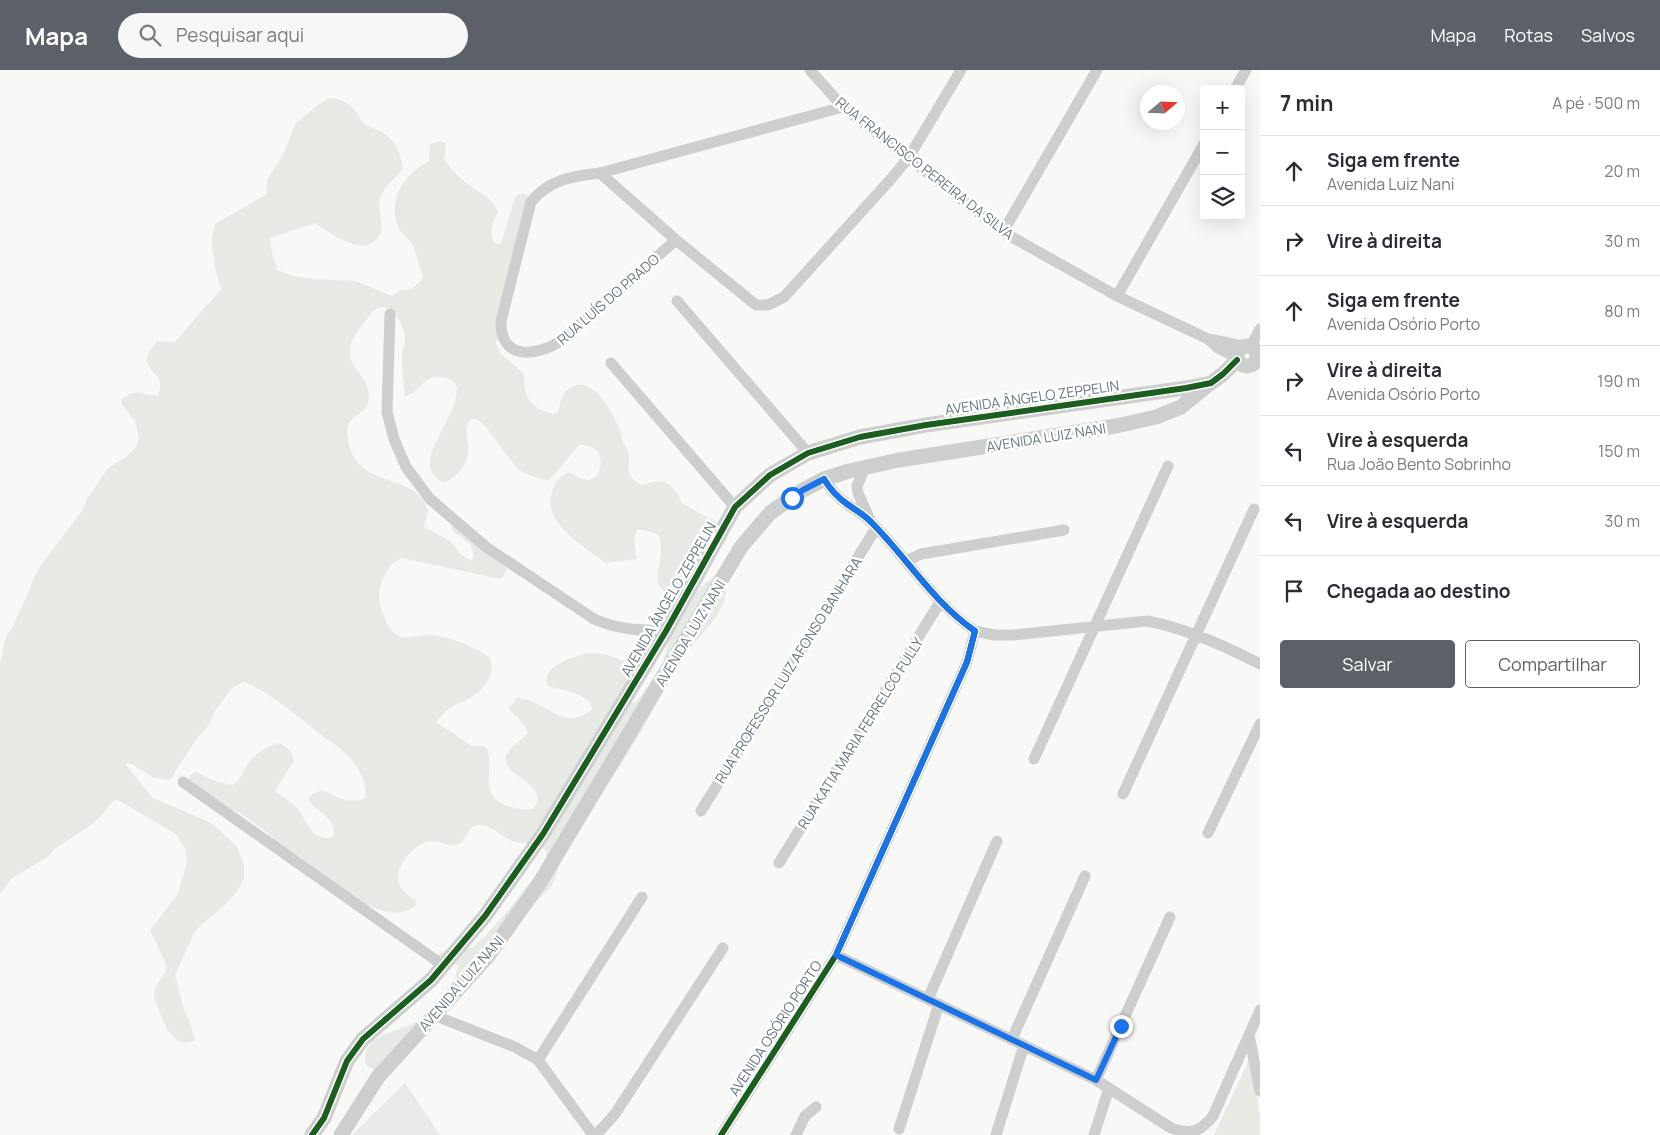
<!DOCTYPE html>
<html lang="pt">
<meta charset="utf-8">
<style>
:root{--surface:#fff;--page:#f7f7f7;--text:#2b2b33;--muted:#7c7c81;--line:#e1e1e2;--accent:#5c6169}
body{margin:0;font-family:Manrope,sans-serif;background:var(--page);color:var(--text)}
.controls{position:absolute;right:15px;top:15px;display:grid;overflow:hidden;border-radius:5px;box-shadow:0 5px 20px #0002}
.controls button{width:45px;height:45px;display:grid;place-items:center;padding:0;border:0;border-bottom:1px solid var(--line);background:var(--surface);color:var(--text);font:25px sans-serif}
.compass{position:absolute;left:1140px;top:15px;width:45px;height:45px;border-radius:50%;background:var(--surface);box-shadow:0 5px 20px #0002;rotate:71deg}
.stop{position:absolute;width:15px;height:15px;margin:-11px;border:4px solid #1a73e8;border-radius:50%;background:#fff}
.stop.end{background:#1a73e8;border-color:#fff;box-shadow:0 1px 5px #0008}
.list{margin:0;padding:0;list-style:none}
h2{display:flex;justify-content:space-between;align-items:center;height:65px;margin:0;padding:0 20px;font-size:21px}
h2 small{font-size:16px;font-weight:400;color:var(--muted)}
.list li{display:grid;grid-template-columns:32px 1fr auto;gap:15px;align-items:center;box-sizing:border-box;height:70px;padding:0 20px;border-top:1px solid var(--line)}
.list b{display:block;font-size:19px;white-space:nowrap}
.list p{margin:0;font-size:16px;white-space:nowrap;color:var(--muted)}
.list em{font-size:16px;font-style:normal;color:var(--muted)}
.actions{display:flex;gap:10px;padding:15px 20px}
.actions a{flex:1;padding:11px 0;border:1px solid var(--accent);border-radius:5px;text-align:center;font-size:18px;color:var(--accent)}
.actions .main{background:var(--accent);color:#fff}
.icon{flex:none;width:28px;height:28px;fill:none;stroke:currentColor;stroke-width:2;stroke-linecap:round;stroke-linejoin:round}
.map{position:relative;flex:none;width:1260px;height:1065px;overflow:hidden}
header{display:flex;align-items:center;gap:30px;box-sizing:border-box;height:70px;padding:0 25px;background:var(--accent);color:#fff}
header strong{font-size:24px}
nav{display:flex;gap:28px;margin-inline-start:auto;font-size:18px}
.search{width:350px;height:45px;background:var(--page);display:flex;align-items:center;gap:12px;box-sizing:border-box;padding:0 18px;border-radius:28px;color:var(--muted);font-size:19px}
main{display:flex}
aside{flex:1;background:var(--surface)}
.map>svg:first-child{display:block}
</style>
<header>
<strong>Mapa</strong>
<div class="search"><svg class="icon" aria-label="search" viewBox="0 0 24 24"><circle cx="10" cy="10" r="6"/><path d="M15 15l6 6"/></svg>Pesquisar aqui</div>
<nav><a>Mapa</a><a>Rotas</a><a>Salvos</a></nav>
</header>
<main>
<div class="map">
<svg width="1260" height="1065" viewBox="0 0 1260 1065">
<rect width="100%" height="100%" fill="#f8f8f7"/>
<path fill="#e8eae9" d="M 405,1013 L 440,1065 L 352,1065 Z"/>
<path fill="#e7eae4" d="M 330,28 C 341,28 351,35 357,43 C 359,46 361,51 364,53 C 367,57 374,58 378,60 C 394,68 401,82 403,99 C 396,107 385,116 381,126 C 376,138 384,151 381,161 C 370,193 331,164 315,153 L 270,168 L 272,183 L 278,200 L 292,206 L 314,209 L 356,211 L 392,226 L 401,220 C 412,221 416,216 423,208 C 419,197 417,184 412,174 C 409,169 402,165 399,159 C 386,129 404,105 429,91 L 430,74 L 440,71 L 445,73 L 446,79 L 444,89 C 450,98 457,106 466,113 C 477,122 493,127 498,142 C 492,151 488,164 495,174 L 501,174 L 515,127 L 519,124 L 525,124 L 529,127 L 503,257 L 496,273 L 500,283 L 524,304 C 524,328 529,337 553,344 L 558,342 C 560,335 561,325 567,320 C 591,300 612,341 620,360 C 621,364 621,368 623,372 C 624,375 627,378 628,382 C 631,390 625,400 632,408 C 634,411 638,413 641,415 L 658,411 L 669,414 L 678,424 L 682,433 L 716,452 L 716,457 L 689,512 L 675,521 L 669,522 L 663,520 C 649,507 667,488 659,466 C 651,461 647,460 637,460 C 633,470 635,480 637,489 L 605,493 C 584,475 542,454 552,422 C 555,411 559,407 569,402 C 575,405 582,410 588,410 C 603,410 610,373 579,375 L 556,403 L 548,410 L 543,410 L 522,402 L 516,397 L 485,356 L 477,349 L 471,349 C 462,359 469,368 468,380 C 468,395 456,408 443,413 C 437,409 430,402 430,395 C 428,375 457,344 457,317 C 453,311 449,307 442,307 C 422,304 421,323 405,326 C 404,313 401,297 402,283 C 403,277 406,273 405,267 C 403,253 390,227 373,241 C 367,250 351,268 350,277 C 346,300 377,311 367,335 C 364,342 353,347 348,354 C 346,364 348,371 351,381 C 362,413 403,406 423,429 C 425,432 426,436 428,440 L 424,457 L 450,471 L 460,484 L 471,491 L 474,486 L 471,475 L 453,461 L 451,456 L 454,451 L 488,479 L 507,499 L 504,506 L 500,509 L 402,488 C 389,493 386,502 381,514 C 377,525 379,533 383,543 C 396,583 414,560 439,566 C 456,570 475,577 489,587 C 498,602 485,618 472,627 C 465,631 457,633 450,638 C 445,641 440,648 436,652 L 472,676 L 483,676 L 487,678 C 495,702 476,726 511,737 C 520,739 525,741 534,738 C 547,720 522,711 512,701 C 507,697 506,692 505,687 L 511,678 L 528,663 C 524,650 517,649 509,639 L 517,628 C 545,629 565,664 592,639 L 590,632 L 578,624 L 548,616 C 538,597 578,584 592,583 C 607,583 626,590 636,601 L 629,632 L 636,633 L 663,593 L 670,568 L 693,526 L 705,513 L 714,507 C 722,512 728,515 726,524 C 721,549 697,567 683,587 C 667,610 656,636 642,660 C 616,704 587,746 560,789 C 554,816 552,818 531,836 L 378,1002 L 368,997 L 365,993 L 366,981 L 372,971 L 383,965 L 424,949 L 443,928 L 455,908 L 458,895 L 439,890 L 439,884 L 453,876 L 472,878 C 498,856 518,827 539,801 C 542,795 550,787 545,780 C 538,772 521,774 512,771 C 501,767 490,753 477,755 C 467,756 466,774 456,775 C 447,776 438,770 429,771 C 414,774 393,798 399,814 C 401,821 410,826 415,830 L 416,835 C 396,856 351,827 331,817 C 322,813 308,809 301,802 C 290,791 282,777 271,766 C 261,757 246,746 233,740 C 217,732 180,734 190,705 L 196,702 L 217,712 L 233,715 C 240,710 243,702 247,695 C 254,684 268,675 280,673 C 287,678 292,681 294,690 L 275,721 C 282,727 292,732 298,739 C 307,751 313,773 333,767 C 338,746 315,743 308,729 L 311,725 L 322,720 C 338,727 348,735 365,728 C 368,712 358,697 348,686 C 340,677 329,671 320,664 C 301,649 265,618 243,612 L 232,618 L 215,641 L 209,655 L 197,668 L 170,710 L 154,708 L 130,693 L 125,694 L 153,728 L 209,752 L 225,765 L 237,777 L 244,795 L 244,808 L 237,822 L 226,834 L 201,855 L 194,863 L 175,905 L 184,940 L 189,949 L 195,970 C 174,980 164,955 159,940 C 157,935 154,929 154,925 C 154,913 165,907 167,896 L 150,860 L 178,824 L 187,792 L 186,780 L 176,764 L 118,730 L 113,731 L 102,745 L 87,758 L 56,778 L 49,786 L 11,809 L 0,824 L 0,593 L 6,566 L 12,558 L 40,496 L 82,441 L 87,429 L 108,398 L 126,387 L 136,377 L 139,369 L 135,351 L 122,335 L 121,330 C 138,316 139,326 158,325 C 165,305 153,307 146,291 L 149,281 L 157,271 L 175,272 L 221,219 C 215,199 208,175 215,154 L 267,124 L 267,110 L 283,85 L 296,53 L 319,34 Z
M 1250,988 L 1260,1046 L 1260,1065 L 1214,1065 Z"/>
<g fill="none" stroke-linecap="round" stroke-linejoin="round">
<path stroke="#cdcece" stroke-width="11" d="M 810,0 L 843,37 L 1003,162 L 1117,226 L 1208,269 L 1243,276
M 1235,19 L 1246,0
M 600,103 L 676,170 L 756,235 L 768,235 L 784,227 L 891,109 L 909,87 L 961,0
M 1003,162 L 1097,0
M 676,170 L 562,270 C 537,287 500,291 501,251 L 531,132 C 549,109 574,106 600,103 L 843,37
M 1117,226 L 1204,74
M 677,231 L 808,383
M 390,244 L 387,342 L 394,369 L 406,397 L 430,429 L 486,477 L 594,549 C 619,560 639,560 666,561
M 1209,270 L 1218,278 L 1237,288
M 1251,276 L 1260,259
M 611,293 L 735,437
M 865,397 L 857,416 L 858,423 L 870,450
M 906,491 L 921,484 L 1064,460
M 975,561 L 994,565 L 1013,565 L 1147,551 C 1186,558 1225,576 1260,594
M 1034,689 L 1168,396
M 183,712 L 444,896
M 1123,724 L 1254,439
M 701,741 L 876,458
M 1208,763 L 1260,654
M 779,793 L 940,532
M 836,885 L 1096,1010 L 1171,1058 C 1191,1065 1200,1062 1213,1046 L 1260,940
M 928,929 L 997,771
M 433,945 L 515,977 L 538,990 L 593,1065
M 1249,965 L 1260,1021
M 1012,969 L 1085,806
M 538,990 L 642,827
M 1096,1010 L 1170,847
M 899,1059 L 939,934
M 596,1065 L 615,1044 L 723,878
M 721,1065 L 836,885 L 967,592 L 975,561 C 933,532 907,488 872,453 C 865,445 855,440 847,434 C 837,427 830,419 824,409
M 796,1065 L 805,1046 L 816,1037
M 996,1065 L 1024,975
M 1094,1065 L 1109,1018"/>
<path stroke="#cdcece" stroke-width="15" d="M1237 286a10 10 0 1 1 20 0a10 10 0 1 1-20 0Z
M 312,1065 L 324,1048 L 347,991 L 363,969 L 431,910 L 485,846 L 543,764 L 666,561 L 735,437 L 770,405 L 808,383 L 860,367 L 926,355 L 1186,318 L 1211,313 L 1223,304 L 1237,290
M 341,1065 L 378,1007 L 488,886 L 539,814 L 741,477 L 770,443 L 803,420 L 824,409 L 849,401 L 899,390 L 1116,356 L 1156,347 L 1181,337 L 1208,315"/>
<g stroke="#fff" stroke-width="9">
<path id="cycleway" d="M 312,1065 L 324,1048 L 347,991 L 363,969 L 431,910 L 485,846 L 543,764 L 666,561 L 735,437 L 770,405 L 808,383 L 860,367 L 926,355 L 1186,318 L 1211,313 L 1223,304 L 1237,290
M 721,1065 L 836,885 L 967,592 L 975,561 C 933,532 907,488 872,453 C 865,445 855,440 847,434 C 837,427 830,419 824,409"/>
</g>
<use href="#cycleway" stroke="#1b5e20" stroke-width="6"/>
</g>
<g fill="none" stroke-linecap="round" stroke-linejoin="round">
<path stroke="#1a73e8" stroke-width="6" d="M 792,428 L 803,420 L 824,409 C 830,419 837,427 847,434 C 855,440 865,445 872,453 C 907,488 933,532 975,561 L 967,592 L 836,885 L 1096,1010 L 1121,956"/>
</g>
<g text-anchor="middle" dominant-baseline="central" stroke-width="5" stroke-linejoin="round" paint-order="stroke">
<g font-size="14" fill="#647781" stroke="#fff">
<text transform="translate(925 98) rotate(38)">RUA FRANCISCO PEREIRA DA SILVA</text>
<text transform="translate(608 229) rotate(-41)">RUA LUÍS DO PRADO</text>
<text transform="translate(1032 327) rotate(-8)">AVENIDA ÂNGELO ZEPPELIN</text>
<text transform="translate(1046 367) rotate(-9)">AVENIDA LUIZ NANI</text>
<text transform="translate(668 529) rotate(-60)">AVENIDA ÂNGELO ZEPPELIN</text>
<text transform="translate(690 563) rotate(-59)">AVENIDA LUIZ NANI</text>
<text transform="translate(788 600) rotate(-58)">RUA PROFESSOR LUIZ AFONSO BANHARA</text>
<text transform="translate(860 663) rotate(-58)">RUA KATIA MARIA FERRELCO FULLY</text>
<text transform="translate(461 913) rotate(-49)">AVENIDA LUIZ NANI</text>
<text transform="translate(775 958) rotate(-57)">AVENIDA OSÓRIO PORTO</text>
</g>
</g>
</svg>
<div class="controls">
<button>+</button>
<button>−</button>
<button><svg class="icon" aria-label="layers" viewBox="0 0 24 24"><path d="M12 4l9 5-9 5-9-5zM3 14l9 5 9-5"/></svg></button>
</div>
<svg class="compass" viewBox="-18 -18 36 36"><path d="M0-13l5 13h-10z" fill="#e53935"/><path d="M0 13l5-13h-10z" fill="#7c7c81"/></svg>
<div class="stop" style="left:792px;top:428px"></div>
<div class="stop end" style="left:1121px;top:956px"></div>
</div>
<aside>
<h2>7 min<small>A pé · 500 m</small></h2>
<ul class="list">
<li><svg class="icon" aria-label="ahead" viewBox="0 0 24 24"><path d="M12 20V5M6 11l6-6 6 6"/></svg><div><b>Siga em frente</b><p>Avenida Luiz Nani</p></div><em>20 m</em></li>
<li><svg class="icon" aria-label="right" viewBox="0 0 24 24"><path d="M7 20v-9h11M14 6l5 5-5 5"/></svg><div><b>Vire à direita</b></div><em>30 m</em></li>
<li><svg class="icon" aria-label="ahead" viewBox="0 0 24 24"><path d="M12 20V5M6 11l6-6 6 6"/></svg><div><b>Siga em frente</b><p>Avenida Osório Porto</p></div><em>80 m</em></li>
<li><svg class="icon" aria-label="right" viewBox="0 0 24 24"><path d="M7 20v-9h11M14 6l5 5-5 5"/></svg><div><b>Vire à direita</b><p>Avenida Osório Porto</p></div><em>190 m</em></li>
<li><svg class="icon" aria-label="left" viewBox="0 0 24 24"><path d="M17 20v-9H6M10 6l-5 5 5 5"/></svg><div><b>Vire à esquerda</b><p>Rua João Bento Sobrinho</p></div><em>150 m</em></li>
<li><svg class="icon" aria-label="left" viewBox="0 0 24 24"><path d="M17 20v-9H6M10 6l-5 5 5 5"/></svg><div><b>Vire à esquerda</b></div><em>30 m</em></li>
<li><svg class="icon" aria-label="arrive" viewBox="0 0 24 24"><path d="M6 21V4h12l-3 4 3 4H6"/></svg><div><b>Chegada ao destino</b></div></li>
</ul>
<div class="actions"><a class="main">Salvar</a><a>Compartilhar</a></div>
</aside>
</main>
